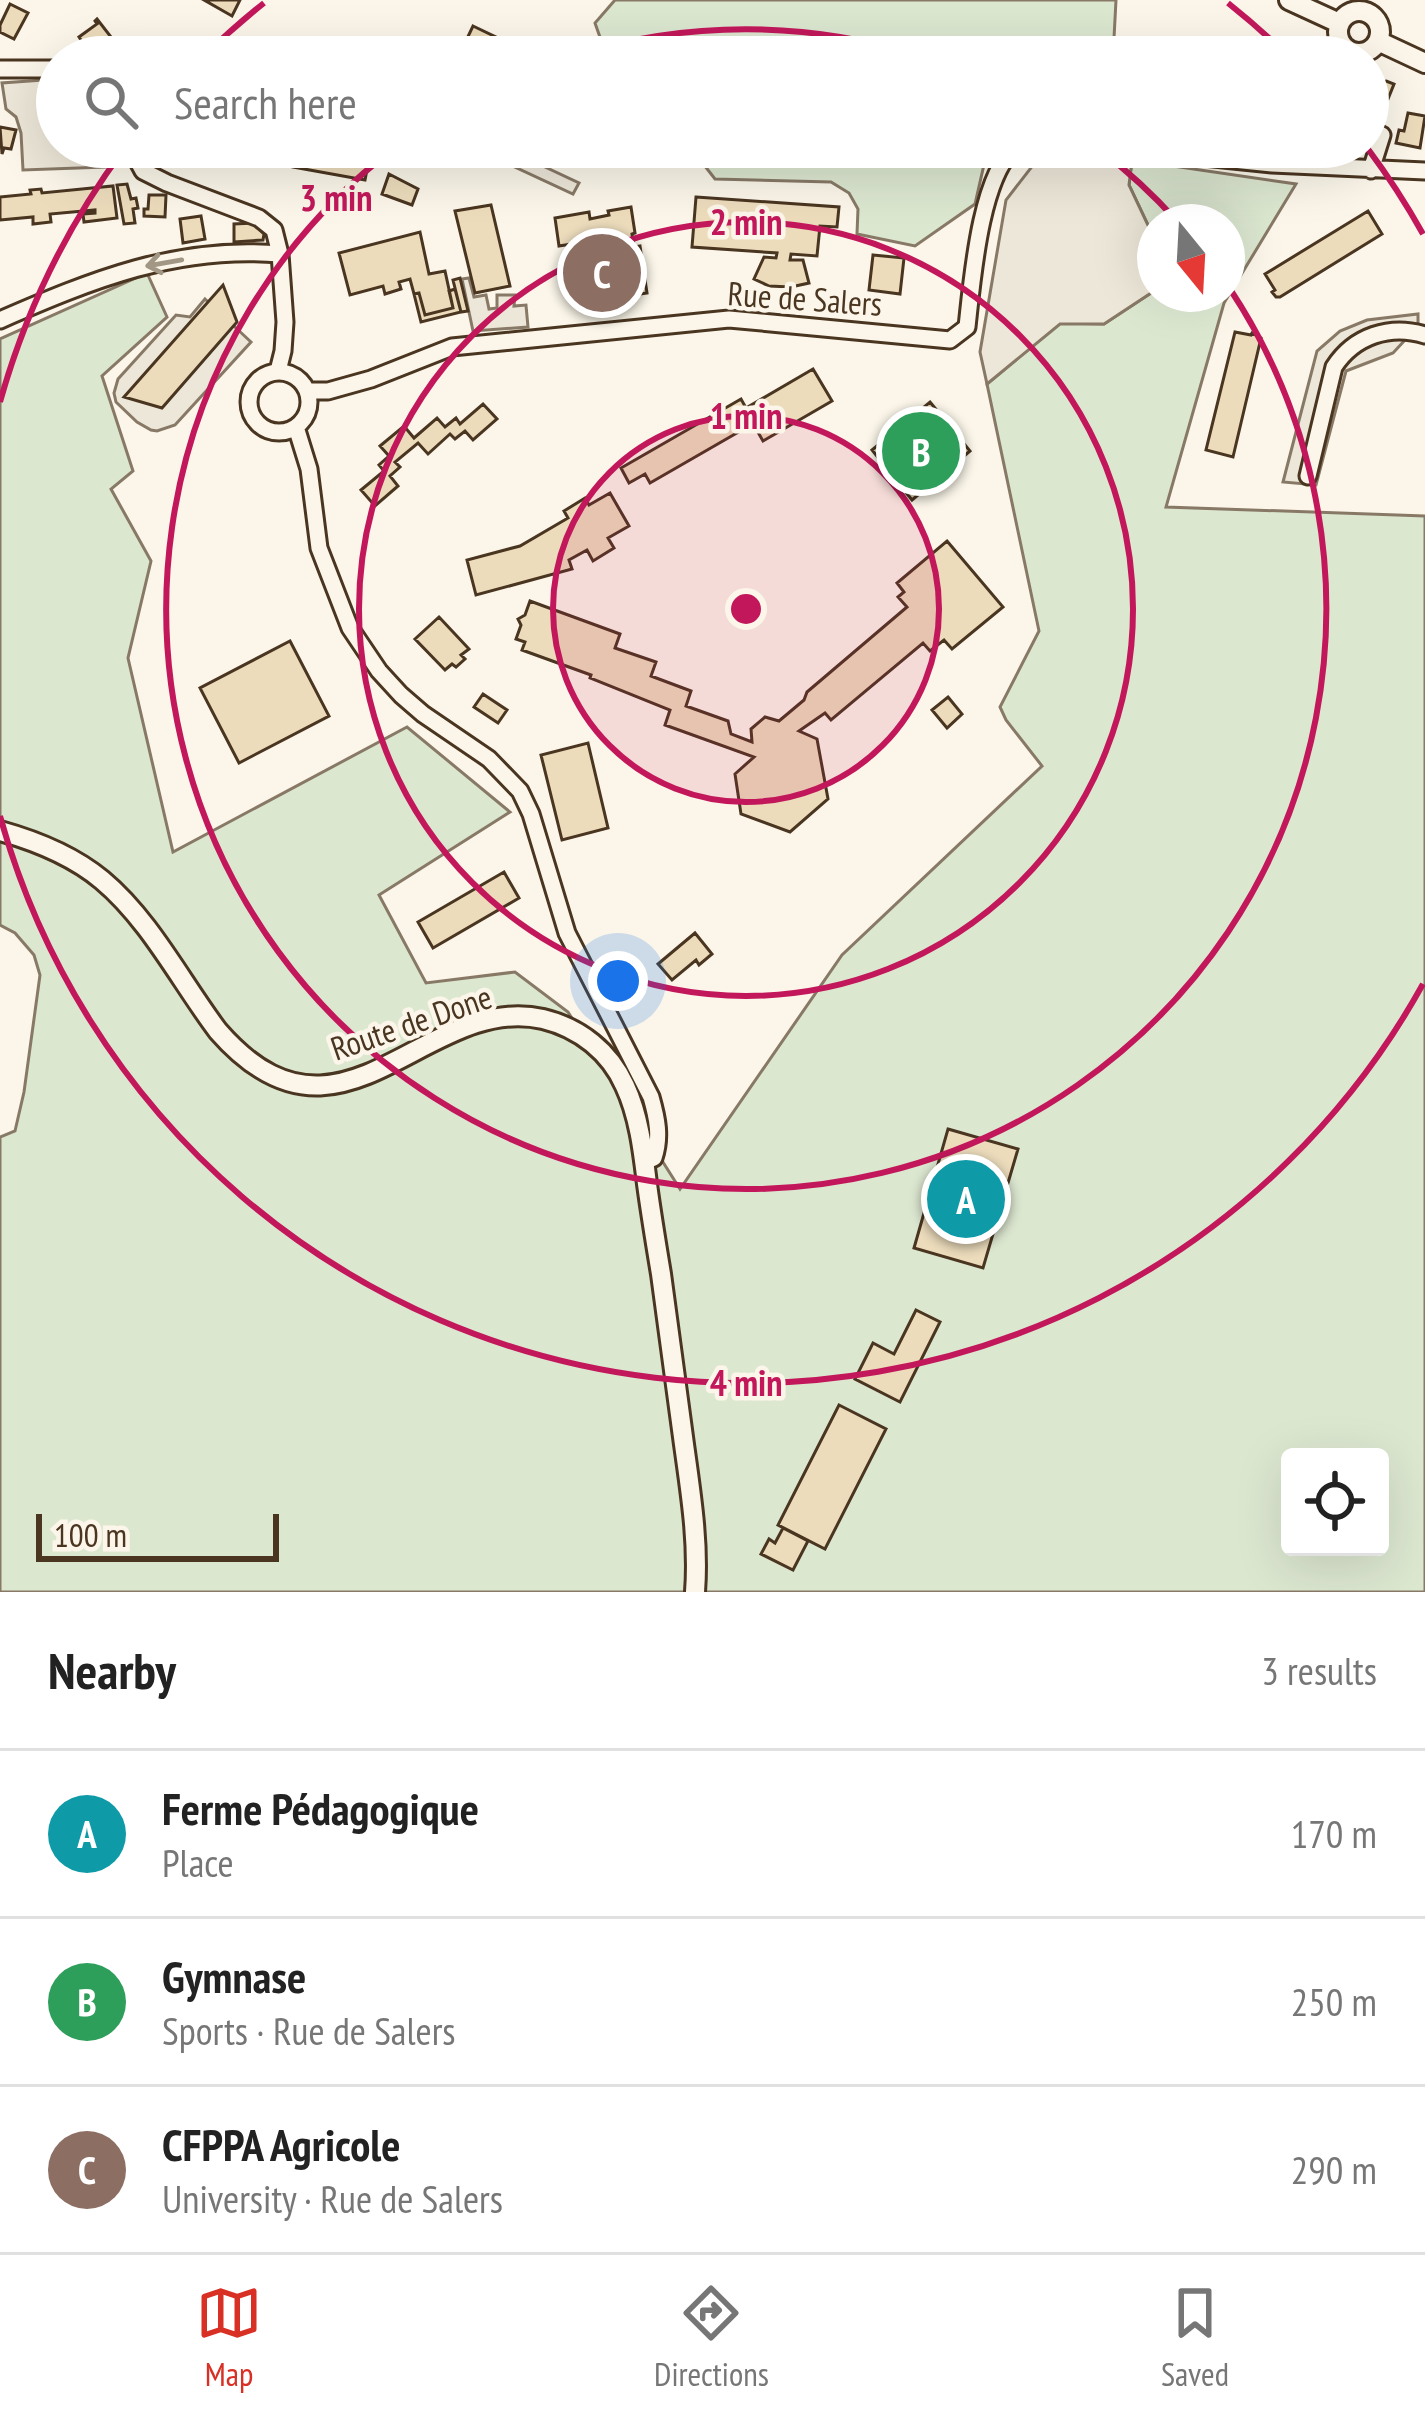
<!DOCTYPE html>
<meta charset="utf-8">
<style>
:root{--surface:#fff;--page:#f2f2f2;--text:#222;--muted:#767676;--line:#e0e0e0;--accent:#d93025}
body{margin:0;font-family:"PT Sans Narrow",sans-serif;background:var(--page);color:var(--text)}
.controls{position:absolute;right:36px;bottom:36px;display:grid;overflow:hidden;border-radius:12px;box-shadow:0 12px 48px #0002}
.controls button{width:108px;height:108px;display:grid;place-items:center;padding:0;border:0;border-bottom:3px solid var(--line);background:var(--surface);color:var(--text);font:60px sans-serif}
.compass{position:absolute;left:1137px;top:204px;width:108px;height:108px;border-radius:50%;background:var(--surface);box-shadow:0 12px 48px #0002;rotate:162deg}
.scale{position:absolute;left:36px;bottom:30px;width:243px;box-sizing:border-box;padding-left:12px;border:6px solid #4a3520;border-top:0;font-size:33px;line-height:42px;white-space:nowrap;color:#4a3520;-webkit-text-stroke:9px #fbf6e9;paint-order:stroke}
.you{position:absolute;left:618px;top:981px;width:42px;height:42px;margin:-30px;border:9px solid #fff;border-radius:50%;background:#1a73e8;box-shadow:0 0 0 18px #1a73e833}
.badge{display:grid;place-items:center;width:78px;height:78px;border-radius:50%;background:var(--accent);color:#fff;font-size:39px;font-weight:700}
.pin{position:absolute;translate:-50% -50%;border:6px solid #fff;box-shadow:0 3px 12px #0006}
.list{margin:0;padding:0;list-style:none}
h2{display:flex;justify-content:space-between;align-items:center;height:156px;margin:0;padding:0 48px;font-size:51px}
h2 small{font-size:39px;font-weight:400;color:var(--muted)}
.list li{display:grid;grid-template-columns:78px 1fr auto;gap:36px;align-items:center;box-sizing:border-box;height:168px;padding:0 48px;border-top:3px solid var(--line)}
.list b{display:block;font-size:45px;white-space:nowrap}
.list p{margin:0;font-size:39px;white-space:nowrap;color:var(--muted)}
.list em{font-size:39px;font-style:normal;color:var(--muted)}
.icon{flex:none;width:66px;height:66px;fill:none;stroke:currentColor;stroke-width:2;stroke-linecap:round;stroke-linejoin:round}
.map{position:relative;flex:none;width:1425px;height:1592px;overflow:hidden}
.search{position:absolute;background:var(--surface);box-shadow:0 12px 48px #0002;left:36px;right:36px;top:36px;height:132px;display:flex;align-items:center;gap:30px;box-sizing:border-box;padding:0 42px;border-radius:66px;color:var(--muted);font-size:45px}
.sheet{height:660px;background:var(--surface)}
nav{display:flex;justify-content:space-around;align-items:center;box-sizing:border-box;height:168px;border-top:3px solid var(--line);background:var(--surface);font-size:33px;color:var(--muted)}
nav a{display:grid;justify-items:center;gap:6px}
nav .on{color:var(--accent)}
.map>svg:first-child{display:block}
</style>
<div class="map">
<svg width="1425" height="1592" viewBox="0 0 1425 1592">
<rect width="100%" height="100%" fill="#fbf6e9"/>
<path fill="#dce7d0" stroke="#887966" stroke-width="3" fill-rule="evenodd" d="M 615,0 L 1116,0 L 1113,57 L 607,57 L 595,23 Z
M 690,147 L 988,147 L 975,204 L 915,246 L 857,234 L 858,209 L 849,193 L 831,182 L 715,179 Z
M 1132,160 L 1296,184 L 1224,303 L 1166,507 L 1425,516 L 1425,1592 L 0,1592 L 0,1137 L 15,1131 L 24,1092 L 40,975 L 34,955 L 15,933 L 0,925 L 0,339 L 147,273 L 167,317 L 102,376 L 133,471 L 111,489 L 151,561 L 128,658 L 173,852 L 407,727 L 510,812 L 379,895 L 426,983 L 515,972 L 568,1012 L 680,1189 L 842,955 L 1042,766 L 1006,720 L 1000,707 L 1039,631 L 987,384 L 1060,323 L 1104,324 L 1151,293 L 1155,281 L 1155,294 L 1227,294 L 1227,222 L 1155,222 L 1155,240 L 1129,185 ZM 1290,1457 L 1380,1457 L 1380,1547 L 1290,1547 Z"/>
<path fill="#ede7d9" stroke="#887966" stroke-width="3" d="M 57,79 L 57,147 L 118,147 L 123,163 L 106,167 L 23,170 L 21,133 L 16,117 L 6,109 L 2,83 Z
M 511,151 L 579,183 L 573,194 L 506,163 Z
M 1037,160 L 1132,160 L 1129,185 L 1155,240 L 1155,281 L 1151,293 L 1104,324 L 1060,324 L 987,384 L 980,352 L 1006,200 Z
M 469,278 L 474,297 L 486,295 L 489,309 L 497,308 L 497,295 L 515,295 L 514,306 L 526,305 L 528,327 L 473,331 L 462,279 Z
M 205,299 L 251,342 L 175,425 L 157,431 L 151,430 L 137,422 L 116,402 L 114,393 L 118,379 L 176,315 L 190,317 Z
M 1418,314 L 1418,326 L 1393,353 L 1346,371 L 1316,485 L 1283,482 L 1317,351 L 1340,331 L 1367,320 Z"/>
<path fill="#ecdcbc" stroke="#4a3520" stroke-width="3" d="M 204,0 L 240,0 L 232,16 Z
M 10,4 L 28,13 L 14,39 L 0,32 L 0,25 Z
M 97,19 L 111,37 L 90,54 L 79,37 L 97,24 L 95,21 Z
M 473,26 L 525,51 L 523,57 L 483,57 L 463,47 Z
M 1386,81 L 1394,84 L 1384,109 L 1378,107 L 1374,117 L 1368,114 L 1368,89 Z
M 1408,113 L 1425,116 L 1420,148 L 1396,143 L 1399,130 L 1404,131 Z
M 0,127 L 16,130 L 11,149 L 4,148 L 2,154 Z
M 297,147 L 371,149 L 365,180 L 293,167 Z
M 468,147 L 510,147 L 502,163 Z
M 389,174 L 418,189 L 412,205 L 382,194 Z
M 127,184 L 131,199 L 136,198 L 138,208 L 133,209 L 135,223 L 124,224 L 117,185 Z
M 113,186 L 117,218 L 84,222 L 83,214 L 95,213 L 95,210 L 50,214 L 51,222 L 33,224 L 33,217 L 0,220 L 0,197 L 31,194 L 30,190 L 41,189 L 42,193 Z
M 149,195 L 166,195 L 165,217 L 144,216 L 144,209 L 148,209 Z
M 696,197 L 839,207 L 837,227 L 820,226 L 817,256 L 791,254 L 790,260 L 803,260 L 809,283 L 791,287 L 769,286 L 754,279 L 764,257 L 776,258 L 777,253 L 692,247 Z
M 491,205 L 510,286 L 475,293 L 455,211 Z
M 631,207 L 635,233 L 632,234 L 634,247 L 640,246 L 647,293 L 620,297 L 612,251 L 619,250 L 616,237 L 559,246 L 555,218 L 589,212 L 590,219 L 609,215 L 608,211 Z
M 1368,211 L 1382,234 L 1280,297 L 1276,297 L 1272,292 L 1275,290 L 1265,274 Z
M 201,216 L 205,239 L 183,243 L 180,219 Z
M 254,223 L 264,234 L 263,240 L 234,242 L 234,224 Z
M 420,232 L 429,274 L 445,271 L 453,308 L 425,315 L 419,293 L 414,294 L 410,279 L 399,282 L 401,289 L 385,294 L 383,286 L 350,295 L 339,253 Z
M 873,255 L 904,258 L 900,294 L 869,290 Z
M 460,278 L 468,311 L 461,312 L 453,280 Z
M 223,285 L 237,322 L 162,408 L 124,397 Z
M 455,289 L 461,312 L 421,322 L 414,294 L 419,293 L 425,315 L 453,308 L 449,291 Z
M 1235,332 L 1251,335 L 1252,333 L 1261,338 L 1233,457 L 1206,450 Z
M 813,369 L 832,401 L 763,441 L 755,427 L 751,429 L 749,426 L 650,483 L 645,474 L 629,483 L 621,468 L 741,399 L 746,408 Z
M 930,402 L 970,451 L 912,500 L 872,450 Z
M 483,404 L 497,419 L 473,440 L 465,431 L 455,439 L 450,434 L 428,454 L 418,443 L 395,462 L 400,467 L 390,476 L 398,486 L 375,506 L 361,490 L 384,471 L 379,465 L 389,456 L 380,446 L 404,426 L 414,438 L 437,418 L 445,427 L 456,418 L 460,424 Z
M 610,493 L 629,526 L 608,538 L 614,548 L 593,561 L 587,550 L 569,560 L 572,569 L 476,595 L 467,560 L 520,546 L 568,518 L 564,511 L 585,498 L 589,505 Z
M 947,541 L 1003,607 L 952,649 L 944,640 L 930,651 L 923,643 L 831,720 L 825,713 L 799,731 L 817,739 L 828,799 L 790,832 L 741,814 L 735,774 L 754,757 L 665,725 L 670,710 L 590,678 L 591,675 L 522,650 L 525,642 L 516,639 L 521,625 L 518,619 L 525,615 L 530,601 L 620,634 L 615,648 L 656,662 L 651,676 L 691,691 L 686,706 L 728,721 L 731,734 L 752,742 L 751,729 L 765,717 L 779,721 L 804,700 L 807,692 L 907,607 L 898,597 L 904,592 L 897,583 Z
M 439,617 L 469,649 L 461,655 L 465,659 L 456,667 L 452,664 L 445,670 L 415,639 Z
M 290,641 L 329,716 L 239,763 L 200,688 Z
M 483,694 L 507,710 L 498,723 L 474,707 Z
M 948,697 L 962,714 L 947,728 L 932,710 Z
M 588,743 L 608,828 L 562,840 L 541,755 Z
M 504,872 L 519,898 L 433,948 L 418,922 Z
M 695,933 L 712,954 L 699,965 L 696,960 L 672,980 L 658,964 Z
M 948,1129 L 1018,1149 L 983,1268 L 914,1248 Z
M 916,1310 L 940,1322 L 900,1402 L 855,1379 L 873,1343 L 894,1354 Z
M 839,1405 L 886,1429 L 825,1549 L 778,1525 Z
M 783,1528 L 808,1541 L 793,1570 L 761,1554 L 769,1539 L 775,1543 Z"/>
<g fill="none" stroke-linecap="round" stroke-linejoin="round">
<g stroke="#4a3520" stroke-width="21">
<path id="minor" d="M 1343,57 L 1347,50
M 0,69 L 57,69
M 130,147 L 143,171 L 167,183 L 259,218 L 274,230 L 280,254 L 285,322 L 283,351 L 278,371
M 1106,147 L 1272,164 L 1425,171
M 1371,170 L 1382,135
M 0,320 C 92,280 177,245 280,254
M249 402a30 30 0 1 1 60 0a30 30 0 1 1-60 0Z
M 308,391 L 328,391 L 371,379 L 452,347 L 729,319 L 950,340 L 967,327 C 972,282 980,175 1016,147
M 296,427 L 309,469 L 319,548 L 350,628 L 379,671 L 401,695 L 423,714 L 489,759 L 520,791 L 531,814 L 567,933 L 651,1097 C 657,1118 661,1137 654,1158 L 645,1162
M 1308,476 L 1334,367 C 1354,336 1390,324 1425,335"/>
</g>
<g stroke="#4a3520" stroke-width="24">
<path id="tertiary" d="M 1289,0 L 1339,23
M1338 32a21 21 0 1 1 42 0a21 21 0 1 1-42 0Z
M 1378,41 L 1425,63
M 0,831 C 36,841 73,856 102,880 C 150,920 181,982 218,1031 C 341,1172 424,992 543,1019 C 580,1028 610,1052 625,1086 C 639,1116 643,1151 647,1184 C 651,1214 656,1244 661,1274 C 668,1329 676,1383 683,1437 C 690,1489 699,1540 695,1592"/>
</g>
<use href="#minor" stroke="#fbf6e9" stroke-width="15"/>
<use href="#tertiary" stroke="#fbf6e9" stroke-width="18"/>
</g>
<defs><path id="oneway-shaft" d="M-6 0H5M1.5-3L5.5 0L1.5 3" fill="none" stroke-width="1.6" stroke-linecap="round" stroke-linejoin="round" transform="scale(3)"/></defs>
<use stroke="#a29684" href="#oneway-shaft" transform="translate(164 263) rotate(170)"/>
<circle cx="746" cy="609" r="193" fill="#c2185b" fill-opacity=".12"/>
<g fill="none" stroke="#c2185b" stroke-width="6">
<circle cx="746" cy="609" r="193"/>
<circle cx="746" cy="609" r="387"/>
<path d="M572 56A580 580 0 0 1 920 56M1099 149A580 580 0 0 1 1177 221M1230 289A580 580 0 1 1 393 149"/>
<path d="M1423 984A774 774 0 0 1 0 816M0 402A774 774 0 0 1 124 149M203 57A774 774 0 0 1 264 3M1228 3A774 774 0 0 1 1289 57M1368 149A774 774 0 0 1 1423 234"/>
</g>
<g text-anchor="middle" dominant-baseline="central" stroke-width="9" stroke-linejoin="round" paint-order="stroke">
<g font-size="33" fill="#4a3520" stroke="#fbf6e9">
<text transform="translate(805 298) rotate(4)">Rue de Salers</text>
<text transform="translate(411 1022) rotate(-19)">Route de Done</text>
</g>
</g>
<circle cx="746" cy="609" r="18" fill="#c2185b" stroke="#fbf6e9" stroke-width="6"/>
<g font-size="36" text-anchor="middle" font-weight="bold" fill="#c2185b" stroke="#fbf6e9" stroke-width="9" stroke-linejoin="round" paint-order="stroke">
<text x="336" y="211">3 min</text>
<text x="746" y="235">2 min</text>
<text x="746" y="429">1 min</text>
<text x="746" y="1396">4 min</text>
</g>
</svg>
<div class="controls">
<button><svg class="icon" aria-label="locate" viewBox="0 0 24 24"><circle cx="12" cy="12" r="6"/><path d="M12 2v4M12 18v4M2 12h4M18 12h4"/></svg></button>
</div>
<svg class="compass" viewBox="-18 -18 36 36"><path d="M0-13l5 13h-10z" fill="#e53935"/><path d="M0 13l5-13h-10z" fill="#767676"/></svg>
<div class="scale">100 m</div>
<div class="you"></div>
<div class="pin badge" style="left:966px;top:1199px;background:#0f9aa8">A</div>
<div class="pin badge" style="left:921px;top:451px;background:#2e9e5b">B</div>
<div class="pin badge" style="left:602px;top:273px;background:#8d6e63">C</div>
<div class="search"><svg class="icon" aria-label="search" viewBox="0 0 24 24"><circle cx="10" cy="10" r="6"/><path d="M15 15l6 6"/></svg>Search here</div>
</div>
<section class="sheet">
<h2>Nearby<small>3 results</small></h2>
<ul class="list">
<li><span class="badge" style="background:#0f9aa8">A</span><div><b>Ferme Pédagogique</b><p>Place</p></div><em>170 m</em></li>
<li><span class="badge" style="background:#2e9e5b">B</span><div><b>Gymnase</b><p>Sports · Rue de Salers</p></div><em>250 m</em></li>
<li><span class="badge" style="background:#8d6e63">C</span><div><b>CFPPA Agricole</b><p>University · Rue de Salers</p></div><em>290 m</em></li>
</ul>
</section>
<nav>
<a class="on"><svg class="icon" aria-label="map" viewBox="0 0 24 24"><path d="M3 6l6-2 6 2 6-2v14l-6 2-6-2-6 2zM9 4v14M15 6v14"/></svg>Map</a>
<a><svg class="icon" aria-label="directions" viewBox="0 0 24 24"><path d="M12 3l9 9-9 9-9-9zM9 14v-3h6M13 9l2 2-2 2"/></svg>Directions</a>
<a><svg class="icon" aria-label="saved" viewBox="0 0 24 24"><path d="M7 4h10v16l-5-4-5 4z"/></svg>Saved</a>
</nav>
